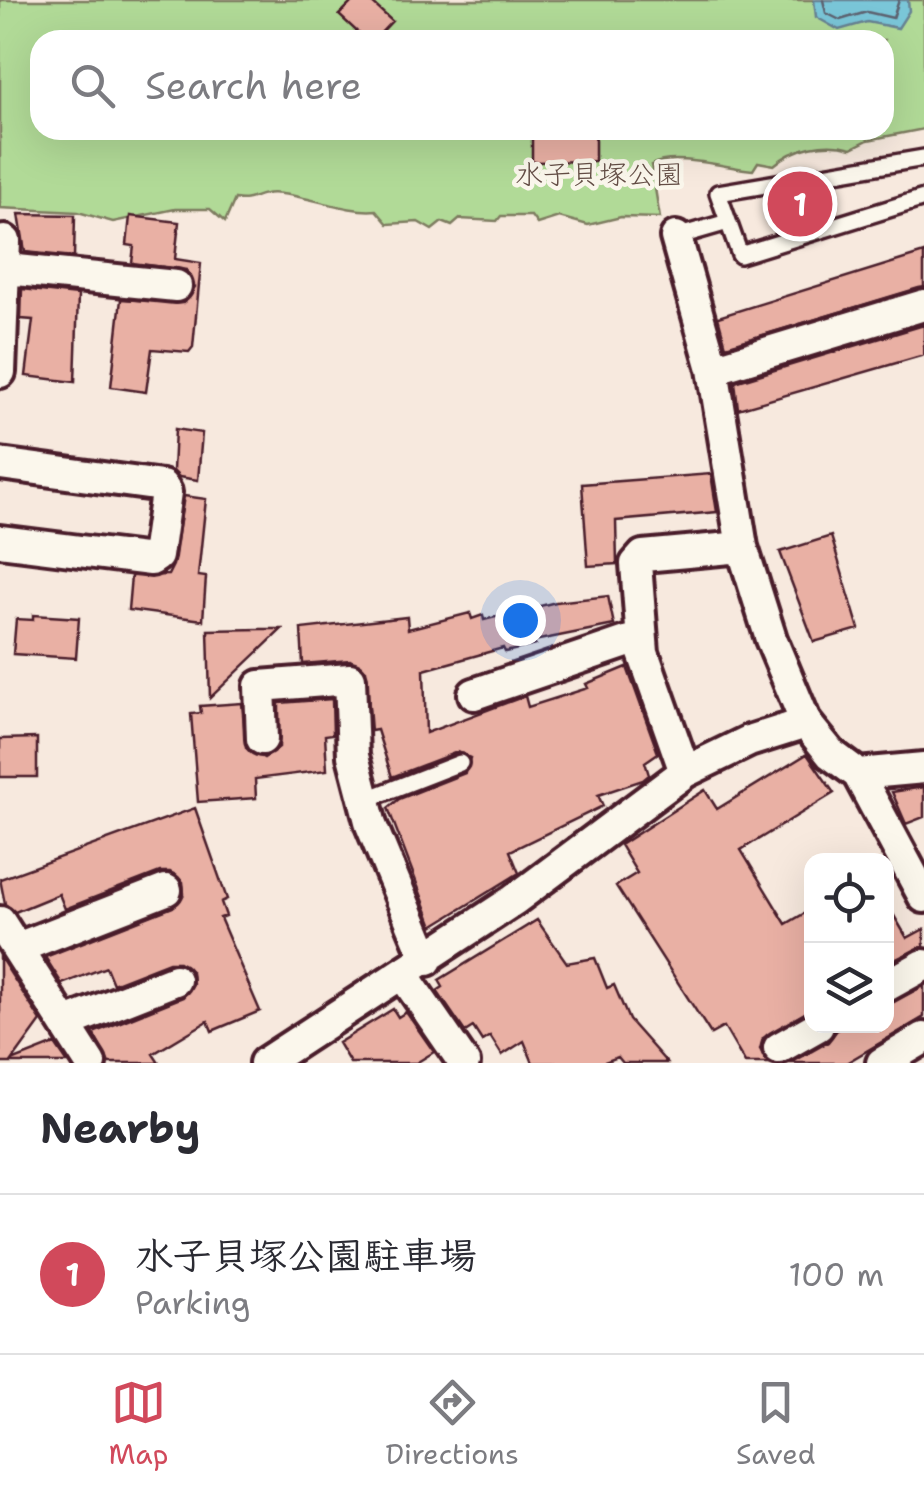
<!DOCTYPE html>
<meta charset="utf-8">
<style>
:root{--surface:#fff;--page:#f2f2f3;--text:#2b2b33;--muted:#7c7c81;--line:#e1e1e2;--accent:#d1495b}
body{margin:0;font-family:"Shantell Sans","Klee One",sans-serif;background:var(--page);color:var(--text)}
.controls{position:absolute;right:30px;bottom:30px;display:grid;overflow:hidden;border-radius:20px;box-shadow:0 10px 40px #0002}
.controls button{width:90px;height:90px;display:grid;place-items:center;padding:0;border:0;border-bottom:2px solid var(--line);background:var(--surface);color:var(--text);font:50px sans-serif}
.you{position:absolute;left:520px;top:620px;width:35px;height:35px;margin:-25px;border:8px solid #fff;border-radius:50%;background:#1a73e8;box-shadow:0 0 0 15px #1a73e833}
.badge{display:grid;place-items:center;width:65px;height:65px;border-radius:50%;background:var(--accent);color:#fff;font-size:32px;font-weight:700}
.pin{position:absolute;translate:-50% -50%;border:5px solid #fff;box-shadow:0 2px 10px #0006}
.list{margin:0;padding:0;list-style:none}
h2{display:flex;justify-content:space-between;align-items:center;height:130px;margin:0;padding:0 40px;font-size:42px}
h2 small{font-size:32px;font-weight:400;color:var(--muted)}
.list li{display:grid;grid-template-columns:65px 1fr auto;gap:30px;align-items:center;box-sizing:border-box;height:160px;padding:0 40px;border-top:2px solid var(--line)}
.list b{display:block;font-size:38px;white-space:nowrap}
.list p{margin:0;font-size:32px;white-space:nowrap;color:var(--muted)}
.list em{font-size:32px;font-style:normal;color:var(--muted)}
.icon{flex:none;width:55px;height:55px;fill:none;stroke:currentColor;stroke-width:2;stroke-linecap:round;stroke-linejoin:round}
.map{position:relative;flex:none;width:924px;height:1063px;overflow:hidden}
.search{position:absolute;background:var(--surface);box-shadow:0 10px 40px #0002;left:30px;right:30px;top:30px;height:110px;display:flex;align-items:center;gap:25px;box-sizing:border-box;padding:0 35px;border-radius:30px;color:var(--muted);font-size:38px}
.sheet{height:290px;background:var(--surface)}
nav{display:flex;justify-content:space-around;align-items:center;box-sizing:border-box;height:140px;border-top:2px solid var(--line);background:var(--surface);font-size:28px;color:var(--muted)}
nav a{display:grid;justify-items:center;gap:5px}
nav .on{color:var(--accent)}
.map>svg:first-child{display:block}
</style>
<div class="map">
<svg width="924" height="1063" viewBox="0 0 924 1063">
<rect width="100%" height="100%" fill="#f7e9de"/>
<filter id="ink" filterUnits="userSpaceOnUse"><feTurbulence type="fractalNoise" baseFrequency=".01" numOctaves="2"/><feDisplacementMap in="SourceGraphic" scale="20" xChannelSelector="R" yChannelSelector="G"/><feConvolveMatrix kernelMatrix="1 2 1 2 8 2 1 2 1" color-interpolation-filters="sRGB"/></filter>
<g filter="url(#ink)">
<path fill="#b1da97" stroke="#7e7c61" stroke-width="2.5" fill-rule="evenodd" d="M 0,0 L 924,0 L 924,129 L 868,140 L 852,148 C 826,140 795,147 774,165 L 758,162 L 753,170 C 727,168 674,152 651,165 L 660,218 L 621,217 L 588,225 L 559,217 L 537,224 L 531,216 L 501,216 L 497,221 L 460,219 L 452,226 L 442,222 L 432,230 L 418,222 L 388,224 L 376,210 C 346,214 291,189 265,194 C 253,196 249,202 235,199 L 225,222 L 210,209 L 175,209 L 113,222 L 78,212 L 0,208 ZM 40,40 L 884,40 L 884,130 L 40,130 Z"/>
<path fill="#7ac6d8" stroke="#678393" stroke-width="2.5" d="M 814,0 L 908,0 L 909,11 L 898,28 L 867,22 L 839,30 L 816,17 Z"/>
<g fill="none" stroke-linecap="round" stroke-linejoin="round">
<path stroke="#5d6270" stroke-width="2.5" d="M 823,0 L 826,13 L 840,20 L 867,12 L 893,18 L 899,0"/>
</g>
<path fill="#e9b0a4" stroke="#4a1f2b" stroke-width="2.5" d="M 354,0 L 369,0 L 392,21 L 374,40 L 366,40 L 339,15 Z
M 532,130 L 595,130 L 595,161 L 532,162 Z
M 19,214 L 75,215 L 74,257 L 25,252 Z
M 130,216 L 179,222 L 175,259 L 201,263 L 193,347 L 189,352 L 152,349 L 146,392 L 111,387 L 121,299 L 183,303 L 195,287 L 186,270 L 132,263 L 134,246 L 127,245 Z
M 924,253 L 924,287 L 726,346 L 718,317 Z
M 22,289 L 78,295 L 75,382 L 26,376 L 33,320 L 21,319 Z
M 924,325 L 924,355 L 738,409 L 735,382 Z
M 175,429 L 202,433 L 198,480 L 179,477 L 173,471 Z
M 711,474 L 717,512 L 616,521 L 617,564 L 588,566 L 582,484 Z
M 184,496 L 206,499 L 198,576 L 206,577 L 203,620 L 128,610 L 131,576 L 168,575 L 173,565 Z
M 831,536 L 859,629 L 814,642 L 780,552 Z
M 608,596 L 614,625 L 534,641 L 535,645 L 505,652 L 503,648 L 424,670 L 426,733 L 525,696 L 528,707 L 588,688 L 586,684 L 627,667 L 658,753 L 645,762 L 649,775 L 643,780 L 598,795 L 603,806 L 510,851 L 519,873 L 433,926 L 388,808 L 399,799 L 465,773 L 470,758 L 457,752 L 392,777 L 377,730 L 371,731 L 366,670 L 350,660 L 303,664 L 301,629 L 407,617 L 408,629 L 470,613 L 472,619 L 483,615 L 484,620 L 556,602 Z
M 33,615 L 79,618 L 76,658 L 13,654 L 16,619 L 33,620 Z
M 262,629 L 282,629 L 210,698 L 208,630 Z
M 332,699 L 333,734 L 325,735 L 327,770 L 255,779 L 256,798 L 198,802 L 191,714 L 201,713 L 200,706 L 242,703 L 246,748 L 264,758 L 279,747 L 279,703 Z
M 37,738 L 37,777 L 0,777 L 0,739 Z
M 807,754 L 834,793 L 741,850 L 786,924 L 812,909 L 812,1009 L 763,1038 L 760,1049 L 768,1063 L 745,1063 L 724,1027 L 711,1034 L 616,886 L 637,873 L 620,845 L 705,790 L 717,809 Z
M 924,787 L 924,817 L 906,824 L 892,792 Z
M 195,808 L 227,899 L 221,902 L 226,916 L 220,918 L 260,1011 L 212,1031 L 208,1021 L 153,1054 L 159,1063 L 109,1063 L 93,1033 L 183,997 L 193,984 L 192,972 L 179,962 L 169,962 L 113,984 L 106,967 L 62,984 L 45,957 L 173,907 L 184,894 L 183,882 L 170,872 L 160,872 L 65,909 L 59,894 L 15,912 L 5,904 L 0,879 Z
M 886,902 L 907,938 L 924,929 L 924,946 L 886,964 Z
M 537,920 L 567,963 L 595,958 L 607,988 L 614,985 L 629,1020 L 667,1063 L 623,1063 L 618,1057 L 602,1063 L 533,1063 L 524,1041 L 502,1055 L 490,1036 L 482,1041 L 473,1027 L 465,1032 L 437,991 L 443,987 L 439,980 Z
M 0,957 L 41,1021 L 12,1061 L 55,1044 L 68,1063 L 0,1063 Z
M 924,986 L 924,1017 L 846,1063 L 791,1063 L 828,1042 L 840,1026 L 886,1026 L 886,1005 Z
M 393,1009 L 398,1017 L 406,1012 L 434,1052 L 416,1063 L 350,1063 L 338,1043 Z"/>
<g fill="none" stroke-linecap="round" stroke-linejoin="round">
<g stroke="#4a1f2b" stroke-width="22">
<path id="lane" d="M 924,158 L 718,193 L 740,255 L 924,198
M 676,237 L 728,222
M 365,800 L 460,763"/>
</g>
<g stroke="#4a1f2b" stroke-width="38">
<path id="street" d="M 676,237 L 713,369 L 742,547 L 771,639 L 806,723 L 831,754 L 858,774 L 924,897
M 0,242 L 5,241 L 0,372
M 7,269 L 176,286
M 713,369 L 924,305
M 0,464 L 162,486 L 166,492 L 157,556 L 151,560 L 0,541
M 474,694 L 641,637
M 262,739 L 260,686 L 350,679 L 353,756 L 371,825 L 427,960
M 685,772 L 643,653 L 636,564 L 643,556 L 742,547
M 858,774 L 924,768
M 0,922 L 90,1063
M 20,947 L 166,890
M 404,976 L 464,1063
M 886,986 L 924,965
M 66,1023 L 175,980
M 779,1048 L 818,1026
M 265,1063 L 514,900 L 685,772 L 749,741 L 806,723
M 882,1063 L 924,1038"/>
</g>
<use href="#lane" stroke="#fbf7ec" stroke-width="15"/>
<use href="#street" stroke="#fbf7ec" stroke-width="30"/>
</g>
</g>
<g text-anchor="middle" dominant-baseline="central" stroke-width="9" stroke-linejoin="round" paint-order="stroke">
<g font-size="28" fill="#644e46" stroke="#fbf7ec">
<text x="599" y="174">水子貝塚公園</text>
</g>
</g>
</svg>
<div class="controls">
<button><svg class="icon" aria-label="locate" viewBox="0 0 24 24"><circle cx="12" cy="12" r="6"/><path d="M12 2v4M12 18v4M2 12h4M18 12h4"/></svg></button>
<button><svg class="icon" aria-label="layers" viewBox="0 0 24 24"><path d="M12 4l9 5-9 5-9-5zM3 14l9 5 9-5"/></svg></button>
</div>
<div class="you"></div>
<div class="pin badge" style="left:800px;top:204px">1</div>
<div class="search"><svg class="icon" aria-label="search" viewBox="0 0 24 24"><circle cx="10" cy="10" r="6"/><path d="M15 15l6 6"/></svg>Search here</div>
</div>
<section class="sheet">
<h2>Nearby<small></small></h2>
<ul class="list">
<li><span class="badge">1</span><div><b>水子貝塚公園駐車場</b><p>Parking</p></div><em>100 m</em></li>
</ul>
</section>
<nav>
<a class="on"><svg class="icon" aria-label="map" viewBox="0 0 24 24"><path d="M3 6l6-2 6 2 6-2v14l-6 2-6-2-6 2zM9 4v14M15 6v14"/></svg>Map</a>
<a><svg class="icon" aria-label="directions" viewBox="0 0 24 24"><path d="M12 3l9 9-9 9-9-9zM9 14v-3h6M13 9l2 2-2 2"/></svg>Directions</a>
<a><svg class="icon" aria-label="saved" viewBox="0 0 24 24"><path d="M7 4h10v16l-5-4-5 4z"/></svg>Saved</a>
</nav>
